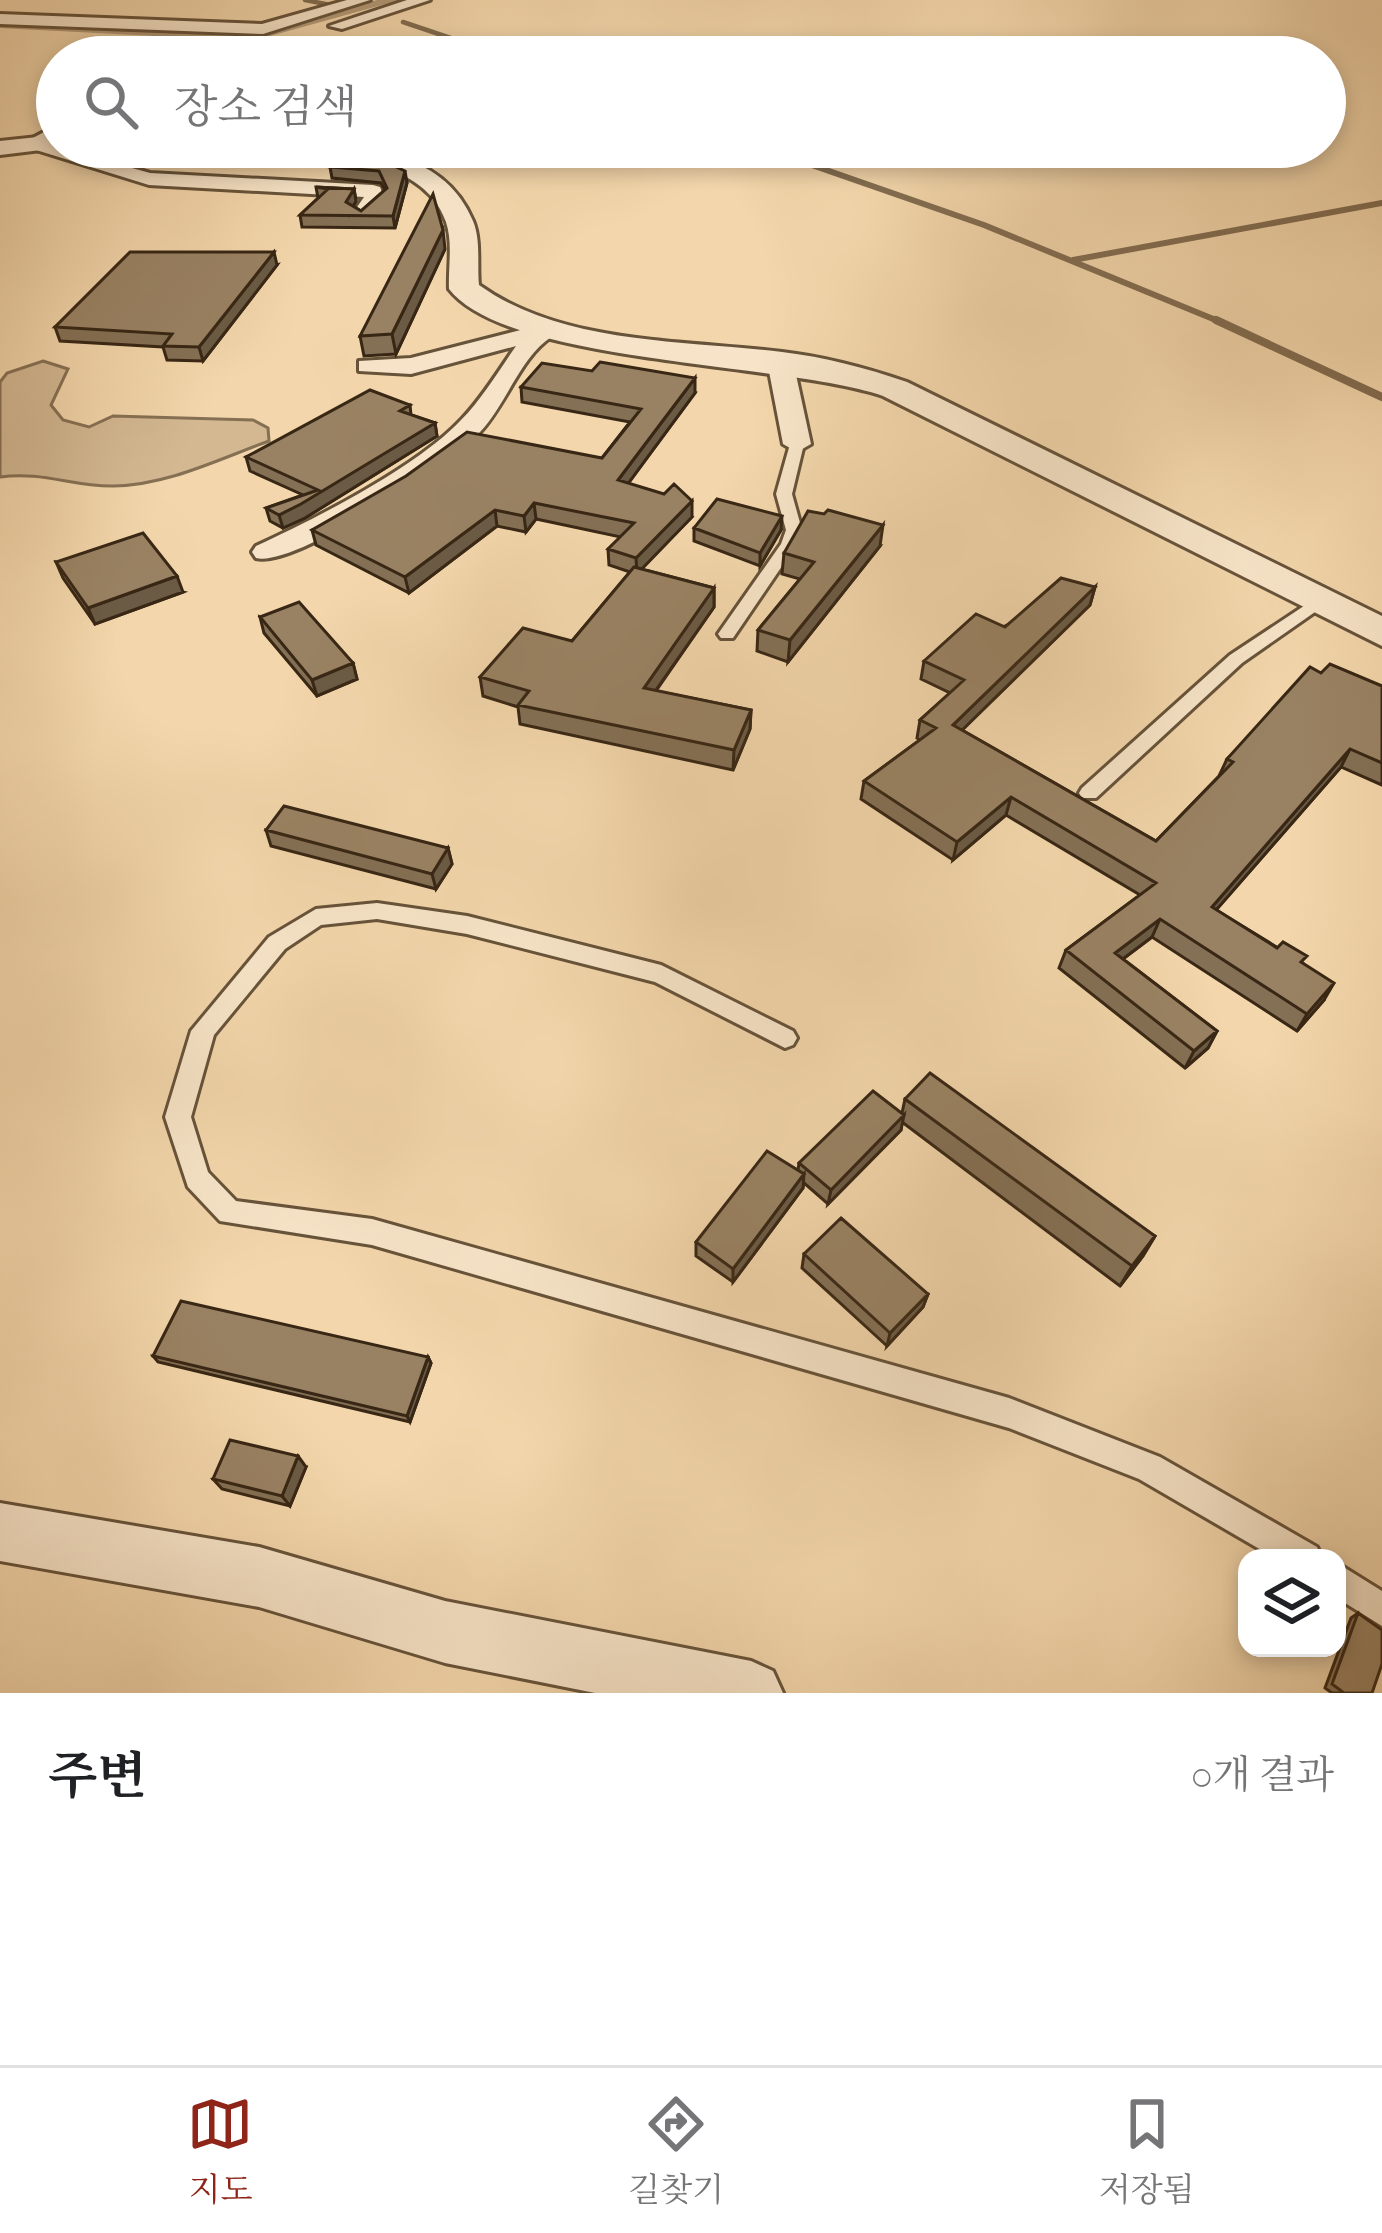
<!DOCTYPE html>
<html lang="ko">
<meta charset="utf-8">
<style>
:root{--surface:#fff;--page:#f2f2f2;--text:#202124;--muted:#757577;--line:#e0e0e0;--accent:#8f2418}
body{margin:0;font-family:"IM FELL French Canon","Noto Serif KR",serif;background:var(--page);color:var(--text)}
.controls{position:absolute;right:36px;bottom:36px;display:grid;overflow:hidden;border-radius:24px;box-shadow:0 6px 18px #0003}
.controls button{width:108px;height:108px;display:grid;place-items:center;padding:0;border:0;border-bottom:3px solid var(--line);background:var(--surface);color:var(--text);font:60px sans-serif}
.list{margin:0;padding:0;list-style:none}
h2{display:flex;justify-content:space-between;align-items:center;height:156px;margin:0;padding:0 48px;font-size:51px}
h2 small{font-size:39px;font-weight:400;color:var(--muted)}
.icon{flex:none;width:66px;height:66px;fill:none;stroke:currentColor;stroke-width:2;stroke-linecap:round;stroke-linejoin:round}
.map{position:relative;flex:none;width:1382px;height:1693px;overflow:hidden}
.search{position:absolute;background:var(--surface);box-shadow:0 6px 18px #0003;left:36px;right:36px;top:36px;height:132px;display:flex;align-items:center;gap:30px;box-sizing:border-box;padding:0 42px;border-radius:66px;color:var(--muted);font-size:45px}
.sheet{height:372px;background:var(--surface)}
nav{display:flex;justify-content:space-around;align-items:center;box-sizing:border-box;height:168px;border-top:3px solid var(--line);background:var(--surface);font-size:33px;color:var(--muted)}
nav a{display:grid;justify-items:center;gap:6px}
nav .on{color:var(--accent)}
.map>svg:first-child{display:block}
</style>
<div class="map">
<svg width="1382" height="1693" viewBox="0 0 1382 1693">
<rect width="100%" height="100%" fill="#f3d6ab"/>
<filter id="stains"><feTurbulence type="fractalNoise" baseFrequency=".00167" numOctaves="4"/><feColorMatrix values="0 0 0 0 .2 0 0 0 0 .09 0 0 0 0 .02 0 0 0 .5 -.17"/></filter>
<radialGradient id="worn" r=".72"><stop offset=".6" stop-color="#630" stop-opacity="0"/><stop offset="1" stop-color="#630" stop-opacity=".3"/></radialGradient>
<path fill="#d3b892" stroke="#867054" stroke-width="3" d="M 43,361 L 68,369 L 51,405 L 63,420 L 89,427 L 113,416 L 253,420 L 268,428 L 269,441 C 219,459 168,485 114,486 C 73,487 43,471 0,477 L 0,382 L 7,373 Z"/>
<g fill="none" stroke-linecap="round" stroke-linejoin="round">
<path stroke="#826c50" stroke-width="4.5" d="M 305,0 L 336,6
M 403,22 L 507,57"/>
<path stroke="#826c50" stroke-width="6" d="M 760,147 L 984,225 L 1223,323
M 1073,260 L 1382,203"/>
<path stroke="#826c50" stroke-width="8" d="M 1216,320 L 1382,397"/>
<path fill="#b39a78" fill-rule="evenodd" d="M 377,0 L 400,0 L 252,41 L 0,28 L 0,20 L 252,33 Z"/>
<g stroke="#67533a" stroke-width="6">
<path id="service" d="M 797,440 L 804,444 L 792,494 L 802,530 L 797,544 L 733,638 L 721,638 L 718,634 L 781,544 L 786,530 L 776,494 L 790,444 Z
M 1319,596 L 1325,597 L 1325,605 L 1242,663 L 1096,798 L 1082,798 L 1079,793 L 1082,788 L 1230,655 Z
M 377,903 L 467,916 L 661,965 L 793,1031 L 797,1038 L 793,1045 L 785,1048 L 655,982 L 467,934 L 377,919 L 321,925 L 285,949 L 214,1035 L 191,1117 L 208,1172 L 236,1201 L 372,1219 L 1009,1398 L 1160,1457 L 1317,1547 L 1322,1558 L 1275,1558 L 1139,1479 L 1009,1428 L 372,1245 L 220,1221 L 188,1187 L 165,1117 L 191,1031 L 269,937 L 316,909 Z
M 1337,1563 L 1382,1591 L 1382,1626 L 1337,1598 Z"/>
</g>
<g stroke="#67533a" stroke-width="6">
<path id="minor" d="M 347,0 L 370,0 L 263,34 L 0,24 L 0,14 L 262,24 Z
M 407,0 L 430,0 L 342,29 L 329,26 Z
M 239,46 L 233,54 L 160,57 L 168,52 Z
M 57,125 L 57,138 L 46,144 L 150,173 L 373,185 L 380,187 L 385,199 L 363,219 L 353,213 L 364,197 L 149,185 L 20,145 Z
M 544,324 L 553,326 L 553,336 C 521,355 506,405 480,432 C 450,463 295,568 256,558 L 252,552 L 256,546 C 315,519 417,467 461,420 C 482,399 499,370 516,346 L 411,374 L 359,371 L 359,361 L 411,358 Z
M 780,353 L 793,361 L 811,444 L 797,452 L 783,444 L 767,361 Z
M 0,1503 L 259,1547 L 445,1601 L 751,1661 L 773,1671 L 783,1693 L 595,1693 L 445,1663 L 259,1607 L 0,1561 Z"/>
</g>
<g stroke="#67533a" stroke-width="6">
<path id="tertiary" d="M 57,135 L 57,147 L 66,147 L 0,155 L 0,141 Z
M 239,147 C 317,147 436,131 473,221 C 481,240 477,265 479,285 C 563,345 683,340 782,352 C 825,357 866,368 907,382 L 1382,616 L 1382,646 L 883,396 C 783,362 507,364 449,289 C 448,268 453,243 446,222 C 422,150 311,157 251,154 Z"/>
</g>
<use href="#service" fill="#f7e4c8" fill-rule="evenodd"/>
<use href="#minor" fill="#f7e4c8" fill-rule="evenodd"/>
<use href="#tertiary" fill="#f7e4c8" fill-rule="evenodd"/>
</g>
<path fill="#847055" stroke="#382715" stroke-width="3" d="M 381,147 L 438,147 L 439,152 L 412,157 Z
M 383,161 L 407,183 L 395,228 L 302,227 L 300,215 L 318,198 L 316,187 L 354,189 L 356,201 L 353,206 L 361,211 L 385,190 L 381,183 L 332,178 L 330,167 Z
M 445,249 L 396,354 L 364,356 L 360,336 Z
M 277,265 L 203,361 L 167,360 L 163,347 L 60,341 L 55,327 Z
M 521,387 L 695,393 L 628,483 L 692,517 L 641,569 L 714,588 L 714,607 L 656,691 L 751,710 L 750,729 L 733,770 L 520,724 L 518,707 L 483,696 L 480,677 L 572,641 L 630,572 L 609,565 L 608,549 L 621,537 L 536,519 L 526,532 L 497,526 L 409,593 L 316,545 L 312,530 L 602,458 L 630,422 L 522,402 Z
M 410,405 L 411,415 L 435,423 L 437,436 L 305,518 L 283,528 L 270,521 L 266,508 L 303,495 L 250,471 L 246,457 Z
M 694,528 L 781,530 L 760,566 L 694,541 Z
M 880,546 L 788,662 L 757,651 L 758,630 L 800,579 L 782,574 L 784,553 Z
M 56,562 L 183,592 L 95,624 L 63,578 Z
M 1095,587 L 1090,605 L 962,730 L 1156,841 L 1219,776 L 1227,759 L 1321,673 L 1382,686 L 1382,785 L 1341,767 L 1216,910 L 1303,963 L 1324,1000 L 1297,1031 L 1152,937 L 1123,959 L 1217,1031 L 1208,1048 L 1185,1068 L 1059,968 L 1066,950 L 1140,895 L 1006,815 L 953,860 L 861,799 L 864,781 L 920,740 L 917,738 L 920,720 L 950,693 L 921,679 L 924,661 Z
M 260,617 L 353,663 L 357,679 L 317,696 L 264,633 Z
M 266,830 L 448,848 L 452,864 L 436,889 L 271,846 Z
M 905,1099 L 1155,1236 L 1143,1256 L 1120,1286 L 902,1122 L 901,1130 L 828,1204 L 803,1182 L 803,1188 L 733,1282 L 696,1256 L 696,1242 L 798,1170 L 799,1163 L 902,1113 Z
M 804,1254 L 928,1294 L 923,1307 L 887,1346 L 802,1268 Z
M 153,1356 L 428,1357 L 431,1363 L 410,1422 L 158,1362 Z
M 306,1467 L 290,1506 L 222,1489 L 213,1479 Z
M 1358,1613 L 1372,1693 L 1332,1693 L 1325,1688 L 1351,1618 Z"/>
<path fill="#6b5b45" stroke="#382715" stroke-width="3" d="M 433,147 L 438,147 L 439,152 L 412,157 L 412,151 Z
M 405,171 L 407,183 L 395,228 L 393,216 Z
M 354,189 L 356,201 L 349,214 L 346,202 Z
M 443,230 L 445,249 L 396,354 L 392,334 Z
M 274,252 L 277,265 L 203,361 L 199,347 Z
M 695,378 L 695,393 L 619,496 L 618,480 Z
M 435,423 L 437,436 L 305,518 L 283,528 L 279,515 Z
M 692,501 L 692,517 L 637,574 L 636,558 Z
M 534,503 L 536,519 L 526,532 L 524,516 Z
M 495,510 L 497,526 L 409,593 L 405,577 Z
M 782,516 L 781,530 L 760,566 L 760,553 Z
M 883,525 L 880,546 L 788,662 L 790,640 Z
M 177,576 L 183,592 L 95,624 L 88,608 Z
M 1095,587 L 1090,605 L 949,743 L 953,725 Z
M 714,588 L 714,607 L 644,707 L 644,688 Z
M 353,663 L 357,679 L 317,696 L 312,680 Z
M 751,710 L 750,729 L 733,770 L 734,750 Z
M 1350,749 L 1341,767 L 1203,925 L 1212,907 Z
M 1011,797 L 1006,815 L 953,860 L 957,842 Z
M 448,848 L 452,864 L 436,889 L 432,874 Z
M 1160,919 L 1152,937 L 1108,970 L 1115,953 Z
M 1334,983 L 1324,1000 L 1297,1031 L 1307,1014 Z
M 1217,1031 L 1208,1048 L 1185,1068 L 1194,1051 Z
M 904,1115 L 901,1130 L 828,1204 L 831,1190 Z
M 804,1174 L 803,1188 L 733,1282 L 733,1269 Z
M 1155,1236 L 1143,1256 L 1120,1286 L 1132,1266 Z
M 928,1294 L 923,1307 L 887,1346 L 890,1333 Z
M 428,1357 L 431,1363 L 410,1422 L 407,1416 Z
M 298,1456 L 306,1467 L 290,1506 L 282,1496 Z"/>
<path fill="#998263" stroke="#382715" stroke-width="3" d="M 398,147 L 433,147 L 412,151 Z
M 334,160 L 383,161 L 405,171 L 393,216 L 300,215 L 328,189 L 316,187 L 354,189 L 346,202 L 361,211 L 387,188 L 379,171 L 330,167 Z
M 433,194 L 443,230 L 392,334 L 360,336 Z
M 130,252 L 274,252 L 199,347 L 163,346 L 172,334 L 55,327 Z
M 600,362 L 695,378 L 618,480 L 664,494 L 674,484 L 692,501 L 636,558 L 608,549 L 634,523 L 534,503 L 524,516 L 495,510 L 405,577 L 312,530 L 406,476 L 467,432 L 602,458 L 641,409 L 521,387 L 542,363 L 592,371 Z
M 370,390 L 410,405 L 400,411 L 435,423 L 301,504 L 279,515 L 266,508 L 318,490 L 246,457 Z
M 717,499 L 782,516 L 760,553 L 694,528 Z
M 828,510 L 883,525 L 790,640 L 758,630 L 814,562 L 784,553 L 808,511 L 824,514 Z
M 143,533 L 177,576 L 88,608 L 56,562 Z
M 634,567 L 714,588 L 644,688 L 751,710 L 734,750 L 518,705 L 529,691 L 480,677 L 523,628 L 572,641 Z
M 1061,578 L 1095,587 L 953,725 L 1156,841 L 1233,762 L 1227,759 L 1310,667 L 1321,673 L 1330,664 L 1382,686 L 1382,763 L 1350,749 L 1212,907 L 1277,948 L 1283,942 L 1307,956 L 1301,962 L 1334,983 L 1307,1014 L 1160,919 L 1115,953 L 1217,1031 L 1194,1051 L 1066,950 L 1156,883 L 1011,797 L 957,842 L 864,781 L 936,728 L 920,720 L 964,680 L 924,661 L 976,614 L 1005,627 Z
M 299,602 L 353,663 L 312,680 L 260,617 Z
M 284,806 L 448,848 L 432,874 L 266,830 Z
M 930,1073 L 1155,1236 L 1132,1266 L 905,1099 Z
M 873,1091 L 904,1115 L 831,1190 L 799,1163 Z
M 767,1151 L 804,1174 L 733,1269 L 696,1242 Z
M 841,1218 L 928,1294 L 890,1333 L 804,1254 Z
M 181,1301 L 428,1357 L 407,1416 L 153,1356 Z
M 230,1440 L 298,1456 L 282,1496 L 213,1479 Z
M 1358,1613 L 1382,1630 L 1382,1664 L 1372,1693 L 1344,1693 L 1332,1684 Z"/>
<rect width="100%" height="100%" filter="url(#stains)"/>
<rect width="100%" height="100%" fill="url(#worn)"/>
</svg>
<div class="controls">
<button><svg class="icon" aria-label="layers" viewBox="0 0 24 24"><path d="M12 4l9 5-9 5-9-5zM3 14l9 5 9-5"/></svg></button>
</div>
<div class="search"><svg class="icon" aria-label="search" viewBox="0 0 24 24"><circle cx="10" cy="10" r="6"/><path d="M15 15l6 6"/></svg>장소 검색</div>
</div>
<section class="sheet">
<h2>주변<small>0개 결과</small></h2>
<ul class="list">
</ul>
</section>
<nav>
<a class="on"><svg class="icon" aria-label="map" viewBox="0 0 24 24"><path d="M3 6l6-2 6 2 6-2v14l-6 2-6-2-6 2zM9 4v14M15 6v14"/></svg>지도</a>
<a><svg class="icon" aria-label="directions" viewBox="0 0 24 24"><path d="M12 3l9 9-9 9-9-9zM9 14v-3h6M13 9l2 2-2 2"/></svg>길찾기</a>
<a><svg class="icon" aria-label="saved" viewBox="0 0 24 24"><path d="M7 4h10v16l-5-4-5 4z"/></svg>저장됨</a>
</nav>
